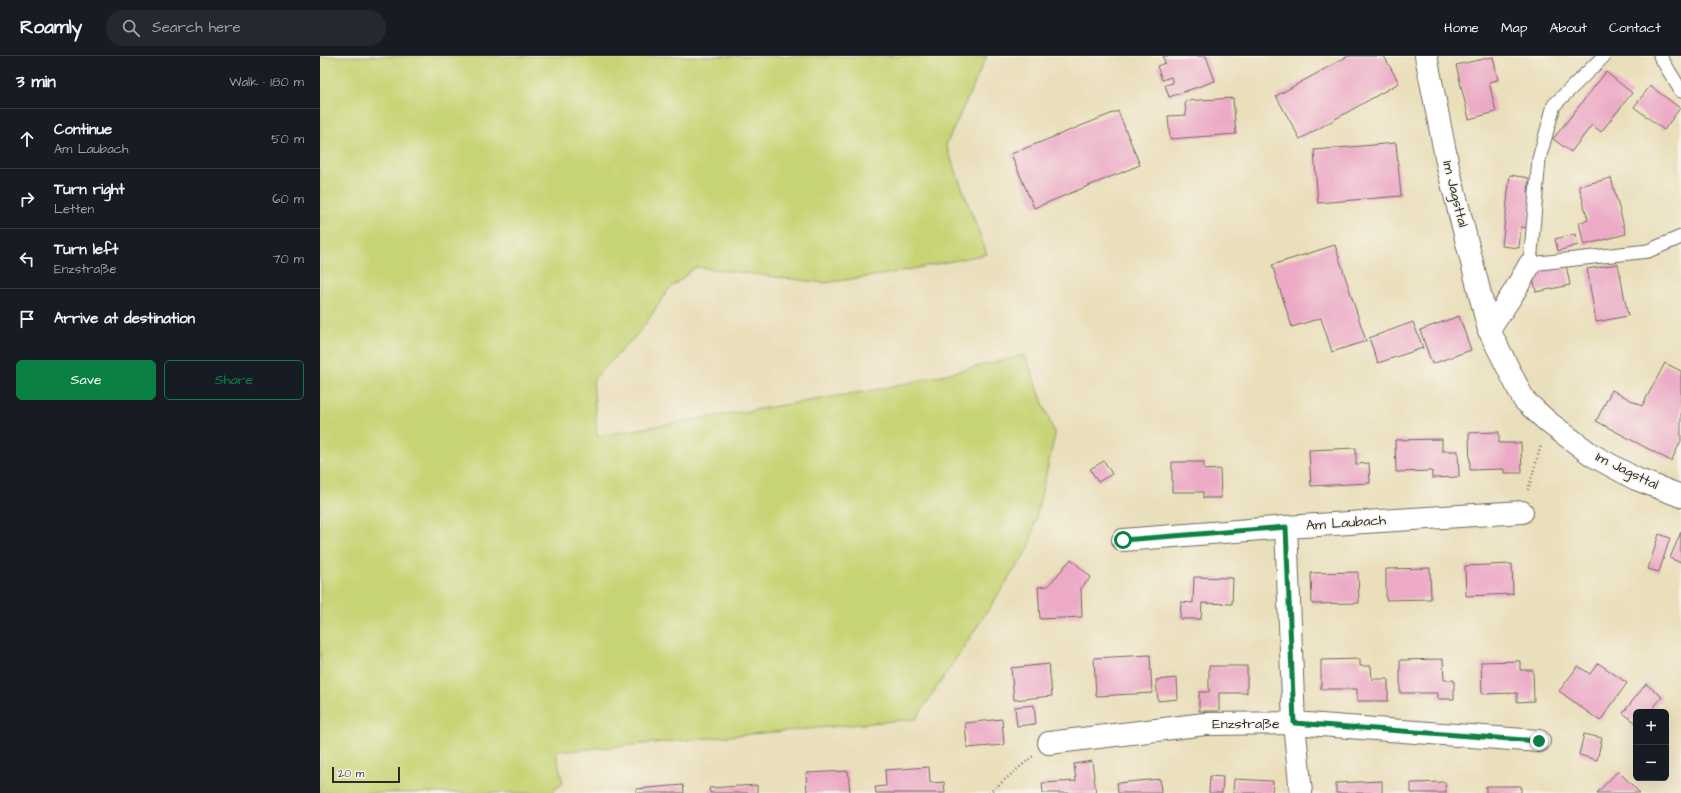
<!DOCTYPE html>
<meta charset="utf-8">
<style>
:root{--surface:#171b24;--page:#242831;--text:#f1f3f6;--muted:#9ea1a6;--line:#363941;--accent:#0b8043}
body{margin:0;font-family:"Architects Daughter",sans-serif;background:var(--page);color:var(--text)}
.controls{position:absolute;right:12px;bottom:12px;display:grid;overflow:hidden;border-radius:6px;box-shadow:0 4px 16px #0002}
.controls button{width:36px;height:36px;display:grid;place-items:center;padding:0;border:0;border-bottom:1px solid var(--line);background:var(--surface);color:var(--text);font:20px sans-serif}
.scale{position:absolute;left:12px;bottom:10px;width:68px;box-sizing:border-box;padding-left:4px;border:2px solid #2b2b2b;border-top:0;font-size:11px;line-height:14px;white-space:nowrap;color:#2b2b2b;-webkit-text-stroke:3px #f7f3e8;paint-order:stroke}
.stop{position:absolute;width:12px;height:12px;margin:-9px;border:3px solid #0b8043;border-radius:50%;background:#fff}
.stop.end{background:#0b8043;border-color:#fff;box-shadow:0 1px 4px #0008}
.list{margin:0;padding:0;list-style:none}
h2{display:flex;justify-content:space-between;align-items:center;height:52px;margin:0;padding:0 16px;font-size:17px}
h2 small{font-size:13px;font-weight:400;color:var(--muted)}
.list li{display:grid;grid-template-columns:26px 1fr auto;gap:12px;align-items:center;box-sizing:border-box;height:60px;padding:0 16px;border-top:1px solid var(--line)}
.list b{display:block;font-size:15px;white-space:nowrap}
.list p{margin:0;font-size:13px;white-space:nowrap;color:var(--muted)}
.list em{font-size:13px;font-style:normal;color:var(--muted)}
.actions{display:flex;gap:8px;padding:12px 16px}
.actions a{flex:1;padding:9px 0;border:1px solid var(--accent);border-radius:6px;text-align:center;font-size:14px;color:var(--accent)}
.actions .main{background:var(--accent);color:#fff}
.icon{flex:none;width:22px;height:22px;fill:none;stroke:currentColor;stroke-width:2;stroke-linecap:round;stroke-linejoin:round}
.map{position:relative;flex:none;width:1361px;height:737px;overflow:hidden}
header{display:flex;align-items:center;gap:24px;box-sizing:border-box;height:56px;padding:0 20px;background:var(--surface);border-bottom:1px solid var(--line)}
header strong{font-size:19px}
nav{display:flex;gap:22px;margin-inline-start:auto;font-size:14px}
.search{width:280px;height:36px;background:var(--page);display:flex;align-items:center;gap:10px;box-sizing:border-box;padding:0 14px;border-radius:22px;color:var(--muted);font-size:15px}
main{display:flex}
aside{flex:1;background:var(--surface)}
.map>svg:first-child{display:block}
</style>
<header>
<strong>Roamly</strong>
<div class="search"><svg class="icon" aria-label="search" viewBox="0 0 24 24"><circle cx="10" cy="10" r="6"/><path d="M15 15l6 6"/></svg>Search here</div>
<nav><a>Home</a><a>Map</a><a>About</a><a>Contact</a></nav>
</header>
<main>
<aside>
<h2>3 min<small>Walk · 180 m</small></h2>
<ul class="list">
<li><svg class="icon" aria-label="ahead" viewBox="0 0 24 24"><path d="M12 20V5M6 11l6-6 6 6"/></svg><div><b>Continue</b><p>Am Laubach</p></div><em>50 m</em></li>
<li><svg class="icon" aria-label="right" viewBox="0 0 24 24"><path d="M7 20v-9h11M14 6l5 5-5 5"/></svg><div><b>Turn right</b><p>Letten</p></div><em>60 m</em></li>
<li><svg class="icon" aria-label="left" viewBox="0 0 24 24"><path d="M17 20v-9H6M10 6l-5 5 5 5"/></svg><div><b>Turn left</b><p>Enzstraße</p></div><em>70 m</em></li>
<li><svg class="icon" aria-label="arrive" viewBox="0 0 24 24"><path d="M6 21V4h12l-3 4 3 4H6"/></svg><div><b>Arrive at destination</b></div></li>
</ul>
<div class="actions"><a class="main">Save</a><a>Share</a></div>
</aside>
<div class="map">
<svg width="1361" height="737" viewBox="0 0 1361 737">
<rect width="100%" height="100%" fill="#f7f3e8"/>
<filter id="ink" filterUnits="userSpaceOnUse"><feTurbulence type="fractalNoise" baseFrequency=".025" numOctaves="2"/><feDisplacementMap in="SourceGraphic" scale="8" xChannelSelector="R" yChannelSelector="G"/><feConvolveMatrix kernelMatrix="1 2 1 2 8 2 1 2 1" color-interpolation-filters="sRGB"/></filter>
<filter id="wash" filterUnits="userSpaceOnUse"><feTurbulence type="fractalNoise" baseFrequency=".012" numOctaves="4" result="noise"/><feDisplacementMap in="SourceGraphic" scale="16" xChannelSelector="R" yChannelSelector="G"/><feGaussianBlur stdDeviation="0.9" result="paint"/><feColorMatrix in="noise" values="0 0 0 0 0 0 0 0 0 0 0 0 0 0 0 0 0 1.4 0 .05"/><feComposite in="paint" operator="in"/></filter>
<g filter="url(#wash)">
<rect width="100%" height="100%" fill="#eadfbb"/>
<path fill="#c7d475" stroke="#798050" d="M 0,0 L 667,0 L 626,89 L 667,198 L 567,218 L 504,227 L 376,211 L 349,233 L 321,274 L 273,324 L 277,380 L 572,331 L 705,299 L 735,379 L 709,492 L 596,663 L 236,696 L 243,727 L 231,737 L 0,737 Z"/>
<g id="blocks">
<path fill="#ecaac6" d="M 843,0 L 886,0 L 895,25 L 849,41 L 845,29 L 853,27 L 851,21 L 842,24 L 837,10 L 845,7 Z
M 1028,0 L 1064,0 L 1079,27 L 980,83 L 956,40 Z
M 1173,1 L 1178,24 L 1169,26 L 1176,56 L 1149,63 L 1136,9 Z
M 1286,16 L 1312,37 L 1281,76 L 1272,69 L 1251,96 L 1233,83 Z
M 1330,30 L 1360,52 L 1344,74 L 1314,51 Z
M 913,42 L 916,78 L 850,83 L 848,60 L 866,59 L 865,45 Z
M 798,55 L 820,109 L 714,152 L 691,98 Z
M 1076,87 L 1081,140 L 998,147 L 994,94 Z
M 1190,119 L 1209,122 L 1208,136 L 1212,137 L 1208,172 L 1201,171 L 1199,192 L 1182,190 Z
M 1291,122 L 1306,178 L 1264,189 L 1259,167 L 1268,164 L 1259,130 Z
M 1255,178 L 1258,189 L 1238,195 L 1235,183 Z
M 1015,189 L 1046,285 L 1012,296 L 1001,262 L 972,271 L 952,209 Z
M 1298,208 L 1308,260 L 1276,266 L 1267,213 Z
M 1246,209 L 1250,229 L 1216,236 L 1212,216 Z
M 1139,260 L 1151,294 L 1112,308 L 1100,274 Z
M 1093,266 L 1103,292 L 1058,307 L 1049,282 Z
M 1345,307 L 1361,315 L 1361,385 L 1351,405 L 1276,365 L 1292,334 L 1322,350 Z
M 1179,376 L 1179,387 L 1201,387 L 1202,417 L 1184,417 L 1184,413 L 1150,414 L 1149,377 Z
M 1122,383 L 1122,395 L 1138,395 L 1139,421 L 1112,422 L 1112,415 L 1076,416 L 1075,384 Z
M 1036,392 L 1036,408 L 1049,407 L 1050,427 L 991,430 L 989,394 Z
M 784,405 L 792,418 L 778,426 L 770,413 Z
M 852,406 L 884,406 L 884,414 L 900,413 L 901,442 L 883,442 L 883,436 L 852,436 Z
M 1361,476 L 1361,507 L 1350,502 Z
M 1339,478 L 1350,482 L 1339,516 L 1328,513 Z
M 751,503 L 771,521 L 761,532 L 762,561 L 720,563 L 718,531 L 728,530 Z
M 1192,508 L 1193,538 L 1146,540 L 1145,510 Z
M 1110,512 L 1111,543 L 1066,544 L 1066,513 Z
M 1038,516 L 1039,547 L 992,548 L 991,517 Z
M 874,521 L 913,522 L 912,548 L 882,547 L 881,563 L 860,563 L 861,546 L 873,547 Z
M 830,599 L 832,637 L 776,640 L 774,602 Z
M 1040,603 L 1040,610 L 1051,610 L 1052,623 L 1068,623 L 1068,645 L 1037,645 L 1037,633 L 1001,633 L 1001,604 Z
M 1123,603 L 1124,624 L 1134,624 L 1134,643 L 1118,643 L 1118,637 L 1080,637 L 1080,604 Z
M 1200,605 L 1200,614 L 1213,614 L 1214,645 L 1197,646 L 1197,637 L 1162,638 L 1161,606 Z
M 1278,607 L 1307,627 L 1280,665 L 1239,635 L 1258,610 L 1270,618 Z
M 729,608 L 732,640 L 694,644 L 691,612 Z
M 889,610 L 927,610 L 927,637 L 899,637 L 899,655 L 879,655 L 879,636 L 889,636 Z
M 857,622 L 858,643 L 838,645 L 836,624 Z
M 1326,628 L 1342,641 L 1330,656 L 1316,656 L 1316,667 L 1303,657 Z
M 714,649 L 716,668 L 697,670 L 695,651 Z
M 682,663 L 684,689 L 647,692 L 645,667 Z
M 1264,678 L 1282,682 L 1277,704 L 1259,699 Z
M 772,705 L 776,737 L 723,737 L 722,727 L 756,725 L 754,708 Z
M 609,711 L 610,727 L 624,726 L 625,737 L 556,737 L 555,731 L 566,730 L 565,714 Z
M 528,715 L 530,737 L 487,737 L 486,717 Z
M 1298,715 L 1320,737 L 1277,737 Z
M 890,720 L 903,721 L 902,737 L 889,737 Z
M 840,723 L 841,737 L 798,737 L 797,727 Z
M 914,723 L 953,725 L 952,737 L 913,737 Z
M 1062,725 L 1062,737 L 1016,737 L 1016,727 Z
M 1125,726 L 1126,737 L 1091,737 L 1091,727 Z
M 363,729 L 364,737 L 316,737 L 316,733 Z
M 437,729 L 437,737 L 390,737 L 389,732 Z
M 1166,730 L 1201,730 L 1201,737 L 1166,737 Z"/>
</g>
</g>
<g filter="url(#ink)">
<use href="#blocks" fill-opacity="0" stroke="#6e6a5d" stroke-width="1"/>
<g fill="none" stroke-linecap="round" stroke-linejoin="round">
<g stroke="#6e6a5d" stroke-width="15">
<path id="service" d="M 1284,0 L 1234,49 L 1219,103 L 1210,208 L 1328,195 L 1361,181
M 1340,0 L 1361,35"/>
</g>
<g stroke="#6e6a5d" stroke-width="24">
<path id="minor" d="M 1169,274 L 1194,236 L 1210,208
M 966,471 L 974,667 L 981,737
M 803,484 L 966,471 L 1202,456
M 729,687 L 885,668 L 974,667 L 1219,685"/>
</g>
<g stroke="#6e6a5d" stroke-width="24">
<path id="tertiary" d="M 1106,0 L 1128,111 L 1169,274 L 1204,344 L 1228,366 L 1272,399 L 1316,423 L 1361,440"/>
</g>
<path stroke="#6e6a5d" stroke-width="2.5" stroke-dasharray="1 3" stroke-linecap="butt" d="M 1208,434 L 1221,389
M 669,737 L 713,700"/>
<use href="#service" stroke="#fff" stroke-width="13"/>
<use href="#minor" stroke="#fff" stroke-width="22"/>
<use href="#tertiary" stroke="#fff" stroke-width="22"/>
</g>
</g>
<g fill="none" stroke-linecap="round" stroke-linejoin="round" filter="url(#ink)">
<path stroke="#0b8043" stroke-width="5" d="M 803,484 L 966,471 L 974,667 L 1219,685"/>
</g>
<g text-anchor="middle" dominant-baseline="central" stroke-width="3" stroke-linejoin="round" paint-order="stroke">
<g font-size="14" fill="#2b2b2b" stroke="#f7f3e8">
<text transform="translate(1135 138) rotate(76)">Im Jagsttal</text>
<text transform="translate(1307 415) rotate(26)">Im Jagsttal</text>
<text transform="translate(1026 467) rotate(-4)">Am Laubach</text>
<text x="926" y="668">Enzstraße</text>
</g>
</g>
</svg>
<div class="controls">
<button>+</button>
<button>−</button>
</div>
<div class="scale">20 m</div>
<div class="stop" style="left:803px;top:484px"></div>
<div class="stop end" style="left:1219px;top:685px"></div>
</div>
</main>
